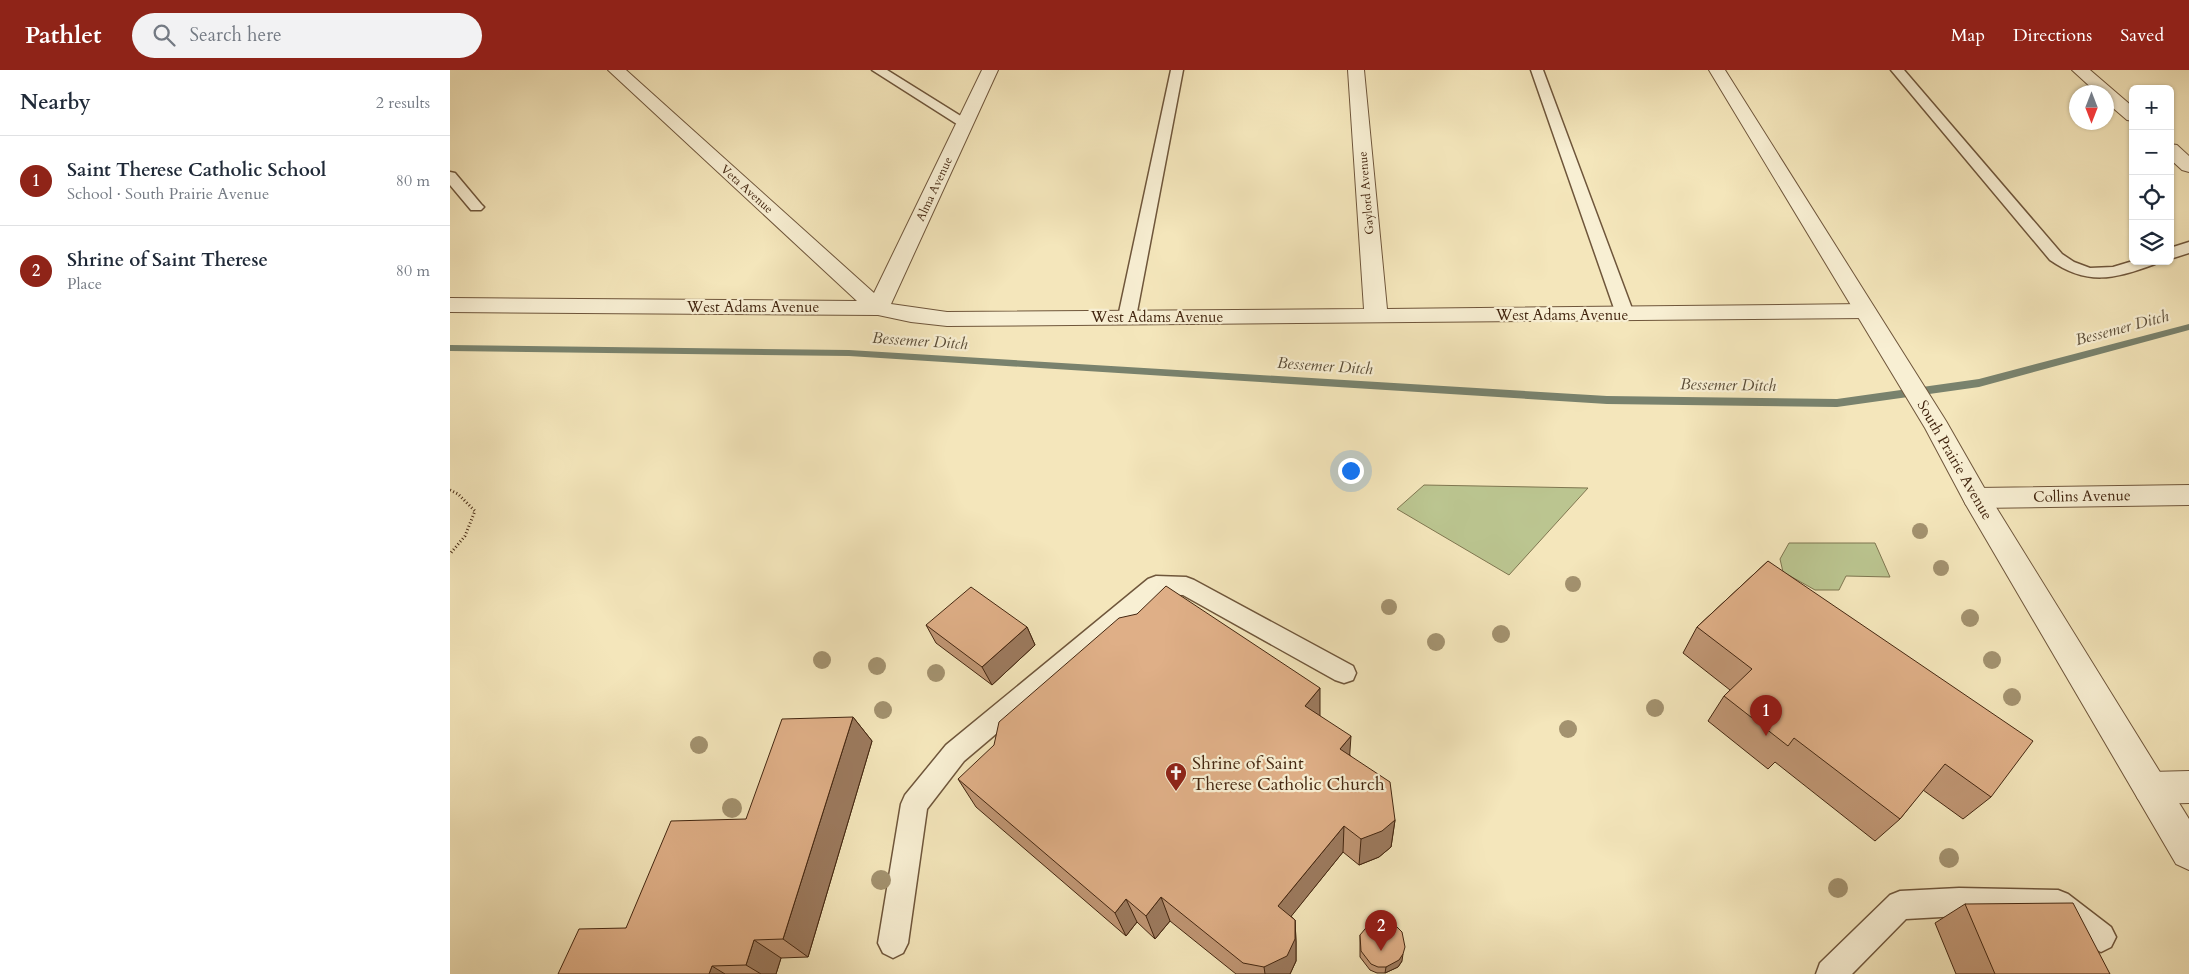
<!DOCTYPE html>
<meta charset="utf-8">
<style>
:root{--surface:#fff;--page:#f2f2f3;--text:#1f2937;--muted:#747a83;--line:#e0e1e3;--accent:#8f2418}
body{margin:0;font-family:Cardo,serif;background:var(--page);color:var(--text)}
.controls{position:absolute;right:15px;top:15px;display:grid;overflow:hidden;border-radius:8px;box-shadow:0 1px 4px #0004}
.controls button{width:45px;height:45px;display:grid;place-items:center;padding:0;border:0;border-bottom:1px solid var(--line);background:var(--surface);color:var(--text);font:25px sans-serif}
.compass{position:absolute;left:1619px;top:15px;width:45px;height:45px;border-radius:50%;background:var(--surface);box-shadow:0 1px 4px #0004;rotate:180deg}
.you{position:absolute;left:900px;top:400px;width:18px;height:18px;margin:-12px;border:4px solid #fff;border-radius:50%;background:#1a73e8;box-shadow:0 0 0 8px #1a73e833}
.badge{display:grid;place-items:center;width:32px;height:32px;border-radius:50%;background:var(--accent);color:#fff;font-size:16px;font-weight:700}
.pin{position:absolute;translate:-50% -41px;filter:drop-shadow(0 1px 2px #0008)}
.pin::after{content:'';position:absolute;top:26px;width:18px;height:15px;background:inherit;clip-path:polygon(0 0,100% 0,50% 100%)}
.list{margin:0;padding:0;list-style:none}
h2{display:flex;justify-content:space-between;align-items:center;height:65px;margin:0;padding:0 20px;font-size:21px}
h2 small{font-size:16px;font-weight:400;color:var(--muted)}
.list li{display:grid;grid-template-columns:32px 1fr auto;gap:15px;align-items:center;box-sizing:border-box;height:90px;padding:0 20px;border-top:1px solid var(--line)}
.list b{display:block;font-size:19px;white-space:nowrap}
.list p{margin:0;font-size:16px;white-space:nowrap;color:var(--muted)}
.list em{font-size:16px;font-style:normal;color:var(--muted)}
.icon{flex:none;width:28px;height:28px;fill:none;stroke:currentColor;stroke-width:2;stroke-linecap:round;stroke-linejoin:round}
.map{position:relative;flex:none;width:1739px;height:904px;overflow:hidden}
header{display:flex;align-items:center;gap:30px;box-sizing:border-box;height:70px;padding:0 25px;background:var(--accent);color:#fff}
header strong{font-size:24px}
nav{display:flex;gap:28px;margin-inline-start:auto;font-size:18px}
.search{width:350px;height:45px;background:var(--page);display:flex;align-items:center;gap:12px;box-sizing:border-box;padding:0 18px;border-radius:28px;color:var(--muted);font-size:19px}
main{display:flex}
aside{flex:1;background:var(--surface)}
.map>svg:first-child{display:block}
</style>
<header>
<strong>Pathlet</strong>
<div class="search"><svg class="icon" aria-label="search" viewBox="0 0 24 24"><circle cx="10" cy="10" r="6"/><path d="M15 15l6 6"/></svg>Search here</div>
<nav><a>Map</a><a>Directions</a><a>Saved</a></nav>
</header>
<main>
<aside>
<h2>Nearby<small>2 results</small></h2>
<ul class="list">
<li><span class="badge">1</span><div><b>Saint Therese Catholic School</b><p>School · South Prairie Avenue</p></div><em>80 m</em></li>
<li><span class="badge">2</span><div><b>Shrine of Saint Therese</b><p>Place</p></div><em>80 m</em></li>
</ul>
</aside>
<div class="map">
<svg width="1739" height="904" viewBox="0 0 1739 904">
<rect width="100%" height="100%" fill="#f4e6bb"/>
<filter id="stains"><feTurbulence type="fractalNoise" baseFrequency=".004" numOctaves="4"/><feColorMatrix values="0 0 0 0 .2 0 0 0 0 .09 0 0 0 0 .02 0 0 0 .5 -.17"/></filter>
<radialGradient id="worn" r=".72"><stop offset=".6" stop-color="#630" stop-opacity="0"/><stop offset="1" stop-color="#630" stop-opacity=".3"/></radialGradient>
<path fill="#bbc590" stroke="#7f7650" d="M 974,415 L 1138,418 L 1059,505 L 947,439 Z
M 1339,473 L 1425,473 L 1440,507 L 1396,506 L 1389,520 L 1365,520 L 1333,502 L 1330,489 Z"/>
<g fill="none" stroke-linecap="round" stroke-linejoin="round">
<path fill="#79826d" fill-rule="evenodd" d="M 1739,254 L 1739,260 L 1529,317 L 1387,337 L 1157,334 L 399,286 L 0,281 L 0,275 L 399,280 L 1157,326 L 1387,329 L 1529,309 Z"/>
<g stroke="#6f563b" stroke-width="3">
<path id="service" d="M 422,0 L 437,0 L 522,53 L 520,56 L 510,56 Z
M 721,0 L 733,0 L 686,247 L 683,251 L 677,252 L 671,251 L 668,247 Z
M 1081,0 L 1093,0 L 1184,244 L 1181,248 L 1175,249 L 1169,248 L 1166,244 Z
M 1441,0 L 1454,0 L 1612,184 L 1624,192 L 1640,198 L 1663,197 L 1683,191 L 1707,191 L 1705,194 C 1665,209 1637,216 1600,190 Z
M 0,102 L 5,103 L 31,134 L 34,137 L 31,140 L 21,140 L 0,115 Z
M 1739,172 L 1739,183 L 1720,189 L 1720,178 Z
M 706,506 L 736,507 L 744,510 L 903,596 L 906,603 L 903,610 L 894,613 L 885,610 L 733,525 L 711,524 L 514,691 L 477,739 L 458,873 L 453,883 L 443,888 L 433,883 L 428,873 L 451,734 L 455,725 L 496,675 L 698,509 Z
M 1509,818 L 1608,820 L 1618,824 L 1661,857 L 1666,867 L 1661,877 L 1651,882 L 1641,877 L 1603,848 L 1509,846 L 1456,849 L 1402,904 L 1366,904 L 1370,893 L 1440,825 L 1450,821 Z"/>
</g>
<g stroke="#6f563b" stroke-width="2">
<path id="minor" d="M 158,0 L 176,0 L 424,223 L 532,0 L 548,0 L 441,234 L 497,242 L 914,239 L 898,0 L 914,0 L 937,239 L 1415,234 L 1423,236 L 1426,241 L 1423,246 L 1415,248 L 497,256 L 461,252 L 428,245 L 0,242 L 0,228 L 407,231 Z
M 1622,0 L 1640,0 L 1683,37 L 1683,51 L 1677,50 L 1656,32 L 1656,22 L 1646,22 Z
M 1720,74 L 1727,75 L 1739,86 L 1739,102 L 1732,100 L 1720,89 Z
M 1739,415 L 1739,435 L 1526,438 L 1516,435 L 1513,428 L 1516,421 L 1526,418 Z
M 1739,701 L 1739,733 L 1700,734 L 1688,729 L 1683,718 L 1688,707 L 1700,702 Z"/>
</g>
<g stroke="#6f563b" stroke-width="2">
<path id="tertiary" d="M 1259,0 L 1275,0 L 1496,351 L 1536,421 L 1739,749 L 1739,800 L 1726,794 L 1516,435 L 1475,358 Z"/>
</g>
<path stroke="#432610" stroke-width="3" stroke-dasharray="1 2.5" stroke-linecap="butt" d="M 0,420 L 8,424 L 25,441 L 15,466 L 0,484"/>
<use href="#service" fill="#f8efd3" fill-rule="evenodd"/>
<use href="#minor" fill="#f8efd3" fill-rule="evenodd"/>
<use href="#tertiary" fill="#f8efd3" fill-rule="evenodd"/>
</g>
<g fill="#a3926f">
<circle cx="1470" cy="461" r="8"/>
<circle cx="1491" cy="498" r="8"/>
<circle cx="1123" cy="514" r="8"/>
<circle cx="939" cy="537" r="8"/>
<circle cx="1520" cy="548" r="9"/>
<circle cx="1051" cy="564" r="9"/>
<circle cx="986" cy="572" r="9"/>
<circle cx="372" cy="590" r="9"/>
<circle cx="1542" cy="590" r="9"/>
<circle cx="427" cy="596" r="9"/>
<circle cx="486" cy="603" r="9"/>
<circle cx="1562" cy="627" r="9"/>
<circle cx="1205" cy="638" r="9"/>
<circle cx="433" cy="640" r="9"/>
<circle cx="1118" cy="659" r="9"/>
<circle cx="249" cy="675" r="9"/>
<circle cx="282" cy="738" r="10"/>
<circle cx="1499" cy="788" r="10"/>
<circle cx="431" cy="810" r="10"/>
<circle cx="1388" cy="818" r="10"/>
</g>
<path fill="#c09674" stroke="#432610" d="M 1318,491 L 1541,727 L 1513,749 L 1473,720 L 1450,749 L 1425,771 L 1325,692 L 1318,699 L 1258,651 L 1274,626 L 1280,620 L 1233,583 L 1247,557 Z
M 476,555 L 577,557 L 585,575 L 542,615 L 486,573 Z
M 870,646 L 900,685 L 945,750 L 941,777 L 929,787 L 909,795 L 893,782 L 841,846 L 845,850 L 846,872 L 846,891 L 840,904 L 786,904 L 720,851 L 705,869 L 687,852 L 676,866 L 526,737 L 508,709 Z
M 403,647 L 422,671 L 358,887 L 331,888 L 326,904 L 108,904 L 176,858 L 296,749 Z
M 1515,834 L 1660,904 L 1506,904 L 1485,853 Z
M 910,865 L 952,891 L 948,897 L 935,903 L 927,903 L 920,900 L 910,887 Z"/>
<path fill="#9c7a5e" stroke="#432610" d="M 577,557 L 585,575 L 542,615 L 532,597 Z
M 870,618 L 870,649 L 855,636 Z
M 403,647 L 422,671 L 358,887 L 333,869 Z
M 901,666 L 899,695 L 890,679 Z
M 945,750 L 941,777 L 929,787 L 909,795 L 911,769 Z
M 894,756 L 893,782 L 831,859 L 828,836 Z
M 711,827 L 720,851 L 705,869 L 696,846 Z
M 676,829 L 687,852 L 676,866 L 665,843 Z
M 845,850 L 846,872 L 846,891 L 840,904 L 815,904 L 814,897 Z
M 304,870 L 331,888 L 326,904 L 311,904 L 296,895 Z
M 953,884 L 952,891 L 948,897 L 935,903 L 936,897 Z
M 262,896 L 275,904 L 259,904 Z"/>
<path fill="#dfaf87" stroke="#432610" d="M 1318,491 L 1583,671 L 1541,727 L 1495,694 L 1450,749 L 1344,668 L 1338,676 L 1274,626 L 1302,599 L 1247,557 Z
M 716,516 L 870,618 L 855,636 L 901,666 L 890,679 L 940,712 L 945,750 L 932,761 L 911,769 L 894,756 L 828,836 L 845,850 L 845,869 L 837,886 L 814,897 L 793,893 L 711,827 L 696,846 L 676,829 L 665,843 L 508,709 L 544,675 L 549,652 L 669,548 L 687,544 Z
M 521,517 L 577,557 L 532,597 L 476,555 Z
M 403,647 L 333,869 L 304,870 L 296,895 L 262,896 L 259,904 L 108,904 L 129,859 L 176,858 L 221,751 L 296,749 L 332,649 Z
M 1623,833 L 1660,904 L 1545,904 L 1515,834 Z
M 933,849 L 941,851 L 952,862 L 955,877 L 953,884 L 949,890 L 936,897 L 928,897 L 921,894 L 911,881 L 910,865 L 920,853 Z"/>
<defs>
<g id="church-pin" transform="scale(1.125)"><path d="M0 17L-7.5 6A9.5 9.5 0 1 1 7.5 6Z" fill="#8f2418" stroke="#f8efd3"/><path d="M-1.2-6h2.4v3.5h3.3v2.4h-3.3V6h-2.4V-.1h-3.3v-2.4h3.3Z" fill="#fff"/></g>
</defs>
<g fill-rule="evenodd">
<use href="#church-pin" x="726" y="703"/>
</g>
<g text-anchor="middle" dominant-baseline="central" stroke-width="4.5" stroke-linejoin="round" paint-order="stroke">
<g font-size="12" fill="#432610" stroke="#f8efd3">
<text transform="translate(297 119) rotate(42)">Veta Avenue</text>
<text transform="translate(484 119) rotate(-65)">Alma Avenue</text>
<text transform="translate(916 123) rotate(-95)">Gaylord Avenue</text>
</g>
<g font-size="15" fill="#432610" stroke="#f8efd3">
<text x="303" y="237">West Adams Avenue</text>
<text x="1112" y="245">West Adams Avenue</text>
<text x="707" y="247">West Adams Avenue</text>
<text transform="translate(1505 390) rotate(60)">South Prairie Avenue</text>
<text transform="translate(1632 426) rotate(-1)">Collins Avenue</text>
</g>
<g font-size="16" font-style="italic" fill="#5a4c37" stroke="#f8efd3">
<text transform="translate(1672 258) rotate(-15)">Bessemer Ditch</text>
<text transform="translate(470 271) rotate(4)">Bessemer Ditch</text>
<text transform="translate(875 296) rotate(4)">Bessemer Ditch</text>
<text transform="translate(1278 315) rotate(1)">Bessemer Ditch</text>
</g>
<g font-size="18" fill="#432610" stroke="#f8efd3" text-anchor="start">
<text x="742" y="693">Shrine of Saint<tspan x="742" dy="21">Therese Catholic Church</tspan></text>
</g>
</g>
<rect width="100%" height="100%" filter="url(#stains)"/>
<rect width="100%" height="100%" fill="url(#worn)"/>
</svg>
<div class="controls">
<button>+</button>
<button>−</button>
<button><svg class="icon" aria-label="locate" viewBox="0 0 24 24"><circle cx="12" cy="12" r="6"/><path d="M12 2v4M12 18v4M2 12h4M18 12h4"/></svg></button>
<button><svg class="icon" aria-label="layers" viewBox="0 0 24 24"><path d="M12 4l9 5-9 5-9-5zM3 14l9 5 9-5"/></svg></button>
</div>
<svg class="compass" viewBox="-18 -18 36 36"><path d="M0-13l5 13h-10z" fill="#e53935"/><path d="M0 13l5-13h-10z" fill="#747a83"/></svg>
<div class="you"></div>
<div class="pin badge" style="left:1316px;top:666px">1</div>
<div class="pin badge" style="left:931px;top:881px">2</div>
</div>
</main>
